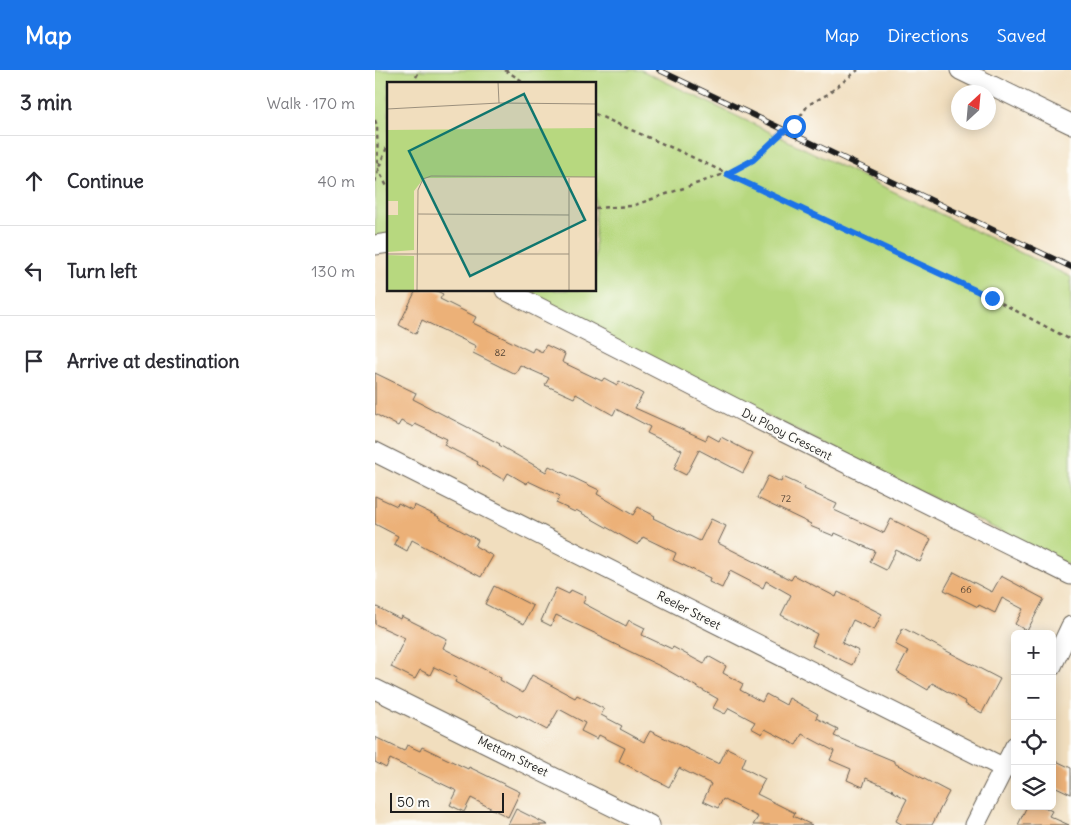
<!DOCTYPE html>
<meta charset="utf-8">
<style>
:root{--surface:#fff;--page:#f2f2f3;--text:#2b2b33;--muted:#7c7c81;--line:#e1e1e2;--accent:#1a73e8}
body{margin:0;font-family:Delius,sans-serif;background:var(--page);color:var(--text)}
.controls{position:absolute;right:15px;bottom:15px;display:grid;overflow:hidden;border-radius:8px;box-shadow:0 2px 12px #0003}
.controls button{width:45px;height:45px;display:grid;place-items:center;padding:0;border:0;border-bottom:1px solid var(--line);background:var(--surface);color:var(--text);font:25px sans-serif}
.compass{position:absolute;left:576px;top:15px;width:45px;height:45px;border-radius:50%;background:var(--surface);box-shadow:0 2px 12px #0003;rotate:26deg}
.scale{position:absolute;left:15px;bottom:12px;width:114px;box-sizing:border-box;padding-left:5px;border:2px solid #1c1c1c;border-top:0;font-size:14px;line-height:18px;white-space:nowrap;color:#1c1c1c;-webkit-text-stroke:4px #fdfcf7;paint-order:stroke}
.stop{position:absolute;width:15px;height:15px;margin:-11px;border:4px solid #1a73e8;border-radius:50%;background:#fff}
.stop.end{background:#1a73e8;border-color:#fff;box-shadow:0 1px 5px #0008}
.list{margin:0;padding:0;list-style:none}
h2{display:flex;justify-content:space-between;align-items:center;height:65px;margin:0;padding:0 20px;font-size:21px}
h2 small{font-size:16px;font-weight:400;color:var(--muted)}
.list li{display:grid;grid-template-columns:32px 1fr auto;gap:15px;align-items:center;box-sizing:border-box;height:90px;padding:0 20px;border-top:1px solid var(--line)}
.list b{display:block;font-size:19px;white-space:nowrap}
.list em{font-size:16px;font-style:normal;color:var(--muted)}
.icon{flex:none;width:28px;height:28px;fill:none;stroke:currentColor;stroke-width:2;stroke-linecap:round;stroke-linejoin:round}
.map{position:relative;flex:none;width:696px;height:755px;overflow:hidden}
header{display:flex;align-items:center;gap:30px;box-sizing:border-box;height:70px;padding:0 25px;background:var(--accent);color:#fff}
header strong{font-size:24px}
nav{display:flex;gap:28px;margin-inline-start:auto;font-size:18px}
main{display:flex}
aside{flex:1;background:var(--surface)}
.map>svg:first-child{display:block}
</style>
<header>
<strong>Map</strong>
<nav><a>Map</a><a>Directions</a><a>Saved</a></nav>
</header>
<main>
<aside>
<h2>3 min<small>Walk · 170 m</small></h2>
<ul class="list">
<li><svg class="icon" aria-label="ahead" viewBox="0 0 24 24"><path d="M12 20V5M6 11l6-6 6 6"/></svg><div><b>Continue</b></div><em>40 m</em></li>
<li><svg class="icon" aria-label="left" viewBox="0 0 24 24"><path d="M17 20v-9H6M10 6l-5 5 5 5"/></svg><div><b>Turn left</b></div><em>130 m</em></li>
<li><svg class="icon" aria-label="arrive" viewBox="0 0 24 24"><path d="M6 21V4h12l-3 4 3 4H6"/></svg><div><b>Arrive at destination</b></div></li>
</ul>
</aside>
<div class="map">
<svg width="696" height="755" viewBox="0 0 696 755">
<rect width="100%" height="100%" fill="#fdfcf7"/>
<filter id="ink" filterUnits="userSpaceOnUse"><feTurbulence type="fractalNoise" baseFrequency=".02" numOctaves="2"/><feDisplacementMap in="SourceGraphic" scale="10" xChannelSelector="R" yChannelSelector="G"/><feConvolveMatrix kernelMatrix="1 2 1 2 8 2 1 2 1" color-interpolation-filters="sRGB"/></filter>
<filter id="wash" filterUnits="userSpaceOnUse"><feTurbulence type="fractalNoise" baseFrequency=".0096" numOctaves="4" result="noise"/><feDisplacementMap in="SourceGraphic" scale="20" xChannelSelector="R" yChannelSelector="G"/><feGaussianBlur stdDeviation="1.12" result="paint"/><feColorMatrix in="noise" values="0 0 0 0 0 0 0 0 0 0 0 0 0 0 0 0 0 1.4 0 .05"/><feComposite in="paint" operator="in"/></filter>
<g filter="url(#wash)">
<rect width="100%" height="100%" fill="#f1debe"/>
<path fill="#b7d87f" stroke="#6a7a4e" d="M 0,0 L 266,0 L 696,207 L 696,496 L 138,220 L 220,220 L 220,14 L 14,14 L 14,168 L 0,169 Z"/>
<g id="blocks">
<path fill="#ecb178" d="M 41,220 L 60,220 L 68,224 L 65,229 L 101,247 L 98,253 L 157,282 L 159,278 L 167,282 L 171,275 L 190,284 L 187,292 L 227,311 L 229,308 L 242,315 L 244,311 L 268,324 L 260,338 L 331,370 L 333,365 L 344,371 L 346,367 L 378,384 L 368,403 L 324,380 L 311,405 L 299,399 L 307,380 L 272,363 L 275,357 L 241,339 L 238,345 L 201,324 L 199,328 L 170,315 L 174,308 L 145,295 L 140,304 L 98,283 L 101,276 L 47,250 L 41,264 L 24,255 Z
M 0,303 L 41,323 L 38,329 L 125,374 L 124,375 L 171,402 L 174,396 L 224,420 L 222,424 L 258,445 L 263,437 L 280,446 L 278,448 L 325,471 L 336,449 L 351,456 L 343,473 L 416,510 L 419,505 L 461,527 L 463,522 L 507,544 L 499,560 L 478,550 L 467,573 L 484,581 L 477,595 L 437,576 L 442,564 L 406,545 L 416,525 L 391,511 L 388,518 L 355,501 L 347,518 L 334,512 L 335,508 L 298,490 L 301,483 L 268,467 L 263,475 L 201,440 L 200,442 L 181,433 L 185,426 L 153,411 L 152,414 L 133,403 L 129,410 L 102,394 L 103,392 L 69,375 L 72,369 L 40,354 L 38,357 L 26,351 L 23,356 L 0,344 Z
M 393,406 L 406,412 L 408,407 L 430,417 L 429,419 L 462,434 L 459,440 L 509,463 L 516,449 L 556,469 L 545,492 L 521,480 L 511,500 L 495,492 L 500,481 L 460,463 L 459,466 L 435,456 L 436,454 L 382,428 Z
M 0,426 L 22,436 L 23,433 L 37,440 L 39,435 L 64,447 L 63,448 L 103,470 L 100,476 L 118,486 L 106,507 L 37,470 L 32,481 L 19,474 L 23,466 L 0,454 Z
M 579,502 L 617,522 L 626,506 L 669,529 L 652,561 L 640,554 L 648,539 L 627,528 L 620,543 L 604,535 L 603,537 L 569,520 Z
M 119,516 L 158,536 L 149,554 L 110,534 Z
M 181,518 L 194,524 L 196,520 L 211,527 L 208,533 L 251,556 L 254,550 L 270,558 L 267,565 L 297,579 L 298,577 L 329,594 L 333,586 L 351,596 L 348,603 L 368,614 L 365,620 L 387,632 L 391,624 L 411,635 L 414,628 L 443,644 L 441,648 L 463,659 L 459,666 L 519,691 L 519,693 L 574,722 L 557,755 L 528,755 L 521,751 L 532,729 L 517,721 L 518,720 L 491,708 L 488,717 L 472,710 L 476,699 L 455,690 L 459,681 L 427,664 L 421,675 L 390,659 L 387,664 L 376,658 L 380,652 L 354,638 L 350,644 L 338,638 L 343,629 L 287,597 L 227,568 L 228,567 L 181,545 L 176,556 L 166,551 Z
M 0,536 L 25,549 L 26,546 L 72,569 L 68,578 L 126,608 L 125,610 L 148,623 L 157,605 L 200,628 L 202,625 L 229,639 L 226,645 L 247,656 L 245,659 L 269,672 L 275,661 L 344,694 L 352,678 L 371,687 L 367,697 L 390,709 L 382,724 L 420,743 L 418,746 L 437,755 L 378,755 L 383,747 L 348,729 L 343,738 L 328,731 L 336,714 L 304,698 L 294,717 L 244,691 L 250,678 L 224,665 L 222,669 L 206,661 L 210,653 L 184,639 L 172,660 L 144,645 L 142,647 L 124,637 L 124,636 L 80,612 L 82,608 L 59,597 L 55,605 L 45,600 L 40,609 L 16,597 L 30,568 L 0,554 Z
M 528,558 L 625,609 L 607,643 L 590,634 L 591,632 L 557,613 L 553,620 L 522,602 L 533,581 L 520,574 Z
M 0,667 L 29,681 L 32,675 L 45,681 L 47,677 L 93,699 L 94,697 L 145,722 L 133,747 L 96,728 L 89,742 L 75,735 L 82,721 L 15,689 L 11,698 L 0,692 Z
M 677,689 L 696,698 L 696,724 L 677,715 Z
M 652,736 L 667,736 L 677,741 L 674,746 L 694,755 L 643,755 Z
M 141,739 L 173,755 L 133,755 Z"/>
</g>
</g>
<g filter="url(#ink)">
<use href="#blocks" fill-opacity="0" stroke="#676055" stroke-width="1"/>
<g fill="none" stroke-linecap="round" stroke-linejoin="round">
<g stroke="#676055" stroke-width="21">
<path id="minor" d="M 585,0 L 696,54
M 0,175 L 14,173
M 130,220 L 376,346 L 696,505
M 0,382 L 629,698
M 677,596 L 696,556
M 0,619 L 275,755
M 600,755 L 640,676"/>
</g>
<path stroke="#676055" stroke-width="2.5" stroke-dasharray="4 4" stroke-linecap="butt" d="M 130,0 L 152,14
M 37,14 L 45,0
M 220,44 L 302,80 L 617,228 L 696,270
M 0,50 L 2,56 L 3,100 L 14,120
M 0,112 L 3,100 L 14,72
M 220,138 L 257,136 L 352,103 L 378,90 L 410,60 L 419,56 L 433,35 L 453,24 L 483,0"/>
<use href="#minor" stroke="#fff" stroke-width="19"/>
<g stroke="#1c1c1c" stroke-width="5.5">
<path id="rail" d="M 284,0 L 696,197"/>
</g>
<use href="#rail" stroke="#fdfcf7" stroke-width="4" stroke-dasharray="11" stroke-linecap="butt"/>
</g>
</g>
<g fill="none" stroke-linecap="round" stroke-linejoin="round" filter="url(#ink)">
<path stroke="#1a73e8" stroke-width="6" d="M 419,56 L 410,60 L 378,90 L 352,104 L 617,228"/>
</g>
<g text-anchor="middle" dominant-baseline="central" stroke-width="4" stroke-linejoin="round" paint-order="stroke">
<g font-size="10" fill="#504133">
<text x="125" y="282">82</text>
<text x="411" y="428">72</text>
<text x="591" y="519">66</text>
</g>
<g font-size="12" fill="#1c1c1c" stroke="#fdfcf7">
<text transform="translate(412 364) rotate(27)">Du Plooy Crescent</text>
<text transform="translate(314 540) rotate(27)">Reeler Street</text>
<text transform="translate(138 686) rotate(26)">Mettam Street</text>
</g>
</g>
<g transform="translate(12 12)">
<rect width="209" height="209" fill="#f1debe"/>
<path d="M 209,46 L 209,95 L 37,96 L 27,109 L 27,168 L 0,170 L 0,133 L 11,133 L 11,119 L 0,119 L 0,48 ZM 0,173 L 27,174 L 27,208 L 0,208 Z" fill="#b7d87f"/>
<path fill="none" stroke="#9c907d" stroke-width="1" d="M 111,0 L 112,21M 0,27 L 112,21 L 209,22M 31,132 L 182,133M 0,172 L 182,172M 30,208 L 31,108 L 36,97 L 44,94 L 209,95M 182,208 L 182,96"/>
<path fill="#0f766e" fill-opacity="0.15" stroke="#0f766e" stroke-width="2.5" d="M 137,12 L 198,138 L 83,194 L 22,69 Z"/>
<rect width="209" height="209" fill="none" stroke="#1c1c1c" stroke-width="2.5"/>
</g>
</svg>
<div class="controls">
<button>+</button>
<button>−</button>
<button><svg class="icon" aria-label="locate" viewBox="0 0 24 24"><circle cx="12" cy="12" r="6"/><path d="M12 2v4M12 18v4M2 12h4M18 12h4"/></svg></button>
<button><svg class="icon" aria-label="layers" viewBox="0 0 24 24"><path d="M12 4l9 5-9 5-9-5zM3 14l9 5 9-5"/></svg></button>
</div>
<svg class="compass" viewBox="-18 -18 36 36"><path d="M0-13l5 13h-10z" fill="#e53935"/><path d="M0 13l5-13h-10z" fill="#7c7c81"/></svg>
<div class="scale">50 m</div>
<div class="stop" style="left:419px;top:56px"></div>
<div class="stop end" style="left:617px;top:228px"></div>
</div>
</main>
